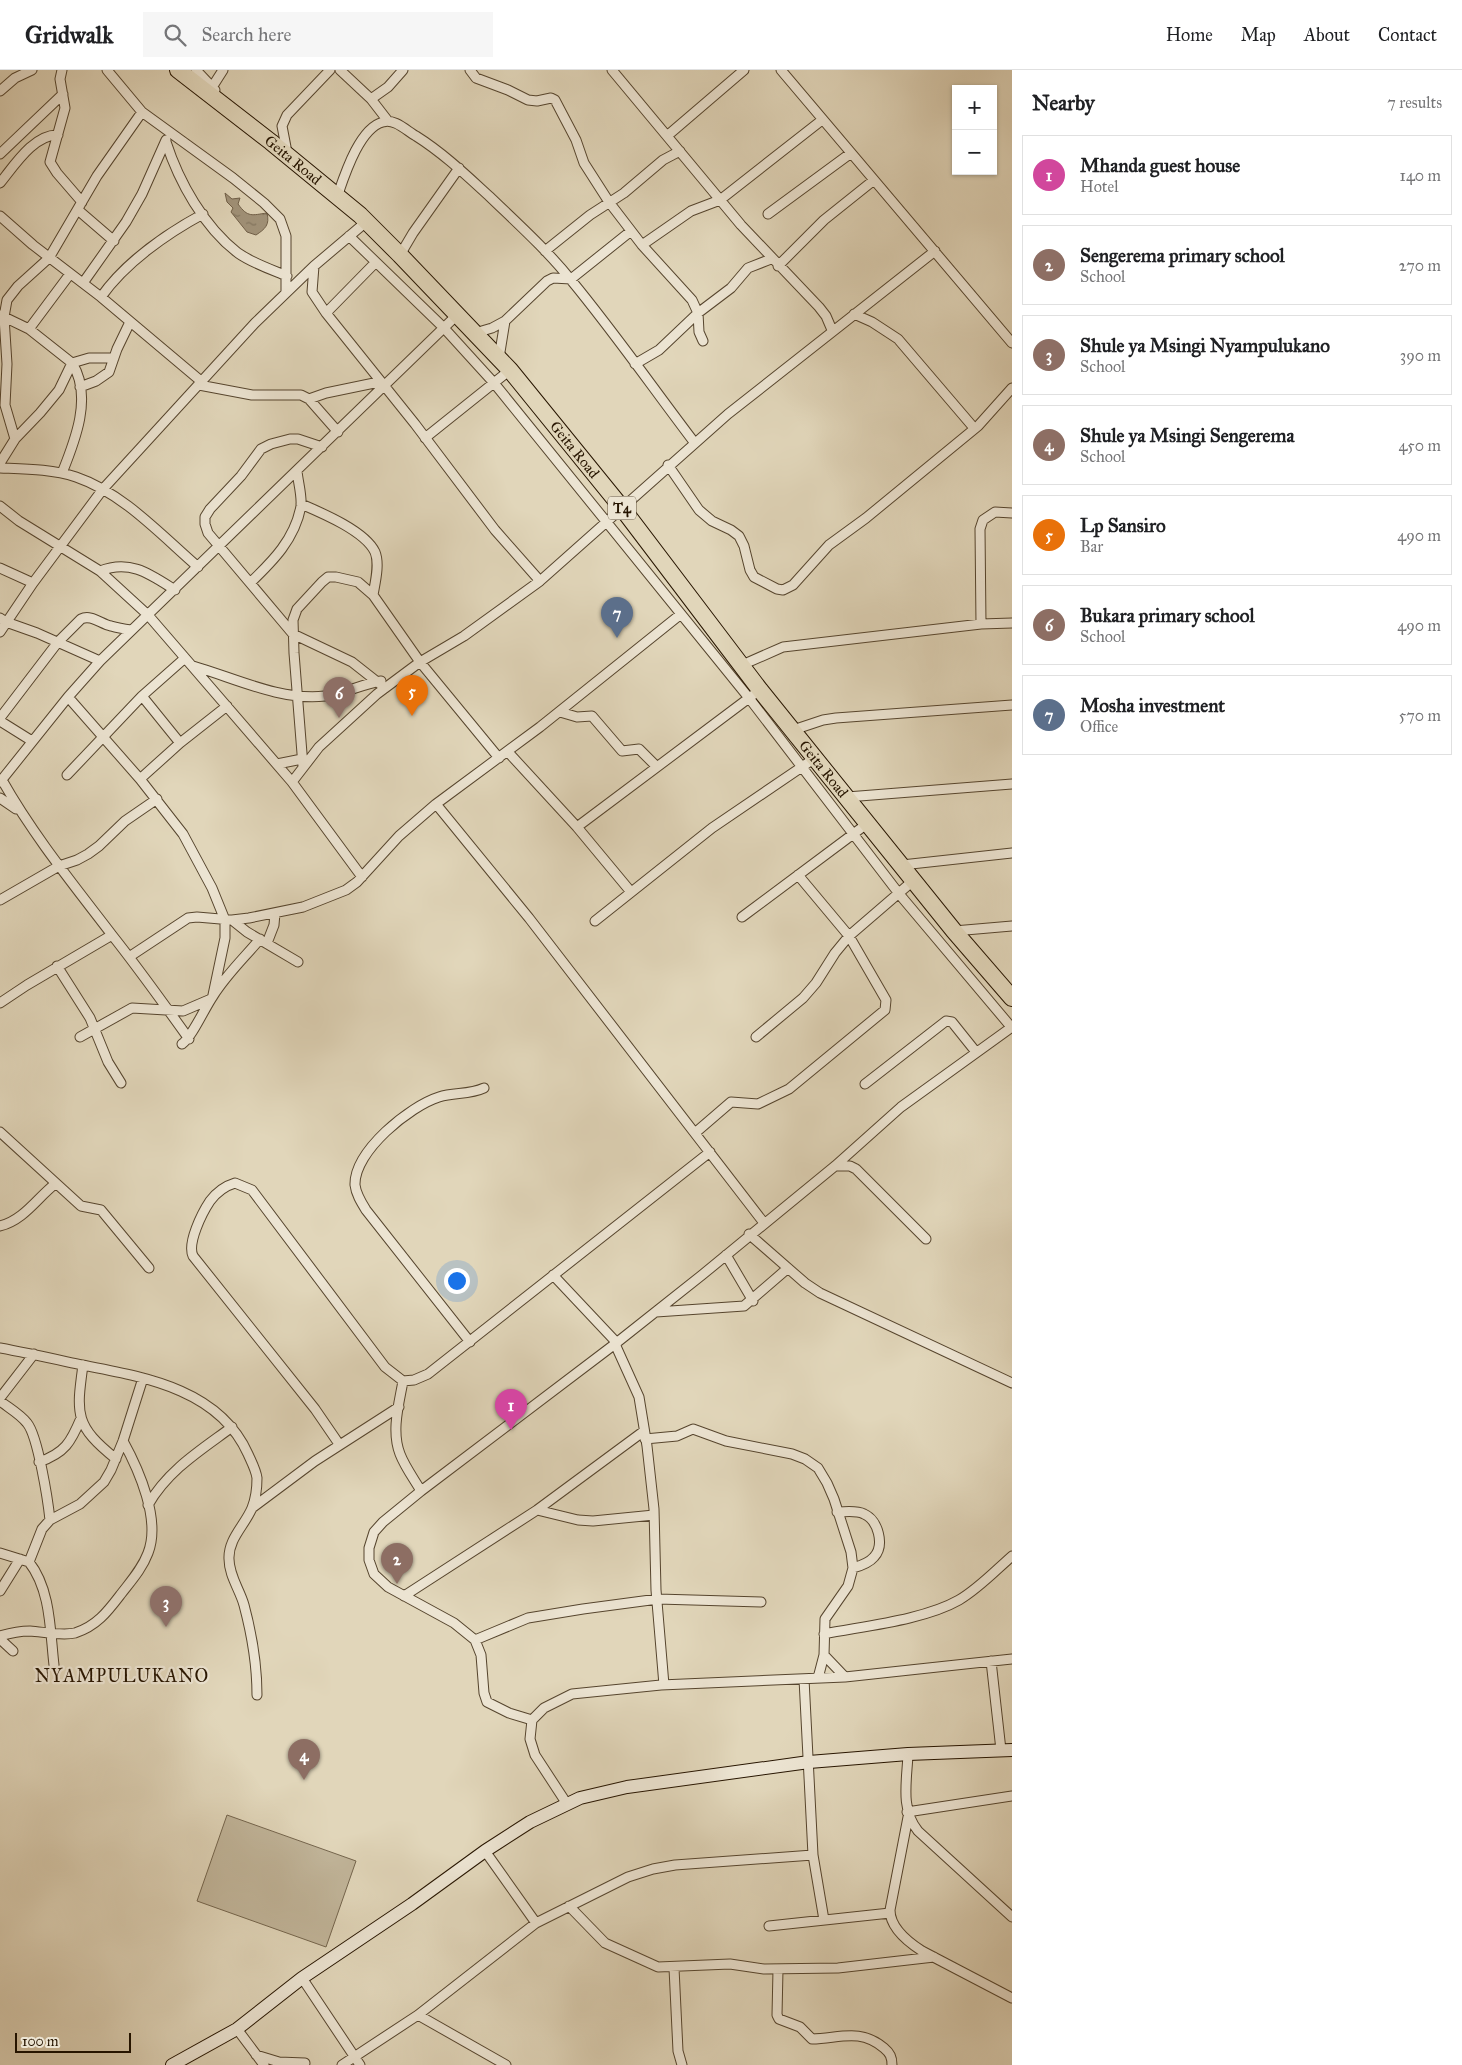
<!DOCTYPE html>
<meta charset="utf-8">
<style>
:root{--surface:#fff;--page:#f6f6f6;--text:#202124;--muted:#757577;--line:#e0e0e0;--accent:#2563eb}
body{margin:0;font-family:"IM FELL Great Primer",serif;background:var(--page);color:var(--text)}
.controls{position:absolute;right:15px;top:15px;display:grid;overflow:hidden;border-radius:0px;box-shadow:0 1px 4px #0004}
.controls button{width:45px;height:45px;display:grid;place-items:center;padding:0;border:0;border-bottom:1px solid var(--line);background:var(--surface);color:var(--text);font:25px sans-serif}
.scale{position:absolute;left:15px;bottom:12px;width:116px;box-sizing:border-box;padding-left:5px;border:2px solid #271500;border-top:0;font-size:14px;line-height:18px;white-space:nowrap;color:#271500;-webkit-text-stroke:4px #ece4d2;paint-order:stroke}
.you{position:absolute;left:456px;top:1210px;width:18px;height:18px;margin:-12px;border:4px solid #fff;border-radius:50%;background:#1a73e8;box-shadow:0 0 0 8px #1a73e833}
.badge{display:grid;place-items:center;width:32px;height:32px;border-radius:50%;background:var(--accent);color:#fff;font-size:16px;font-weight:700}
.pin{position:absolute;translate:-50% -41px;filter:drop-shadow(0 1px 2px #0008)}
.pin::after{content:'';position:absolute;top:26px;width:18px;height:15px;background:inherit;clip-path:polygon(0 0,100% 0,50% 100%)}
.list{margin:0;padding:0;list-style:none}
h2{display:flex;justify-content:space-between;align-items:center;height:65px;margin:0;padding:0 20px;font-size:21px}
h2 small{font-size:16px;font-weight:400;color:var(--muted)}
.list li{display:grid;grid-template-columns:32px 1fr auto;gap:15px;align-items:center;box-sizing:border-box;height:80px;margin:0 10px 10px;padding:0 10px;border:1px solid var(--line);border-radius:0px}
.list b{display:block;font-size:19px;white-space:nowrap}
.list p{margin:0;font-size:16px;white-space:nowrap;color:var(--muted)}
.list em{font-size:16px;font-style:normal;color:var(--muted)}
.icon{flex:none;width:28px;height:28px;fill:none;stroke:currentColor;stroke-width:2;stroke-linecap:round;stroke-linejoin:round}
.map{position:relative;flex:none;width:1012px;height:1995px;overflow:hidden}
header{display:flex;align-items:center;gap:30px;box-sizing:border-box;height:70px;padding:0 25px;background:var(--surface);border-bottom:1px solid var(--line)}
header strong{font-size:24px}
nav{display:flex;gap:28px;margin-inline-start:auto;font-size:18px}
.search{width:350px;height:45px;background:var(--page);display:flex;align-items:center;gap:12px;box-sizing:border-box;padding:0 18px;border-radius:0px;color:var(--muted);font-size:19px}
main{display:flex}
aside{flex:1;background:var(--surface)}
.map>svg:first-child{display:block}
</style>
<header>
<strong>Gridwalk</strong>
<div class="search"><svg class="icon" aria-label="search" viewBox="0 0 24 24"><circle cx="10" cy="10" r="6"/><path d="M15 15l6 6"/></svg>Search here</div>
<nav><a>Home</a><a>Map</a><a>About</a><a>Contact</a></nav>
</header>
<main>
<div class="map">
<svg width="1012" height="1995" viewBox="0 0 1012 1995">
<defs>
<pattern id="water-ripples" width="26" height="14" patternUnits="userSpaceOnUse" patternTransform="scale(1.25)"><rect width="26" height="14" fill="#a2947b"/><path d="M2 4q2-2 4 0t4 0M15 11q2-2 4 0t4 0" fill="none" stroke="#847862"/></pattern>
</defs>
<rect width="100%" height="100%" fill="#e1d6ba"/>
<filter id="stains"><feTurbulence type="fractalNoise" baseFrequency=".004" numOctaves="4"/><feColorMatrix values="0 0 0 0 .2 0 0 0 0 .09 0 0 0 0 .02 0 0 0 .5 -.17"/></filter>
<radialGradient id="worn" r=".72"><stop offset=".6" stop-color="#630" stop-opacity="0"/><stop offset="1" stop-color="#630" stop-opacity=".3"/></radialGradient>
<path fill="#c1b59a" stroke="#74654d" d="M 227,1745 L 356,1791 L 326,1877 L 197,1831 Z"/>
<path fill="url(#water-ripples)" stroke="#71614a" d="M 225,123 L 232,129 L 240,128 L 238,134 C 248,148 252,145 267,143 C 270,155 265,159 256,165 L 247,162 L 231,142 L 233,138 L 227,132 Z"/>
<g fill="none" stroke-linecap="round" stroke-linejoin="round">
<g stroke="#56452e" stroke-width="11">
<path id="street" d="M 62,0 L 60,9 L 65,38 L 50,92 L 57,103 L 82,132
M 107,0 L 142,42 L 233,108 L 264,133 L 280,149 L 286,166 L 286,223
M 196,0 L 215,20
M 340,0 L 371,29 L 388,51
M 470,0 L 476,8 L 508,20 L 528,30 L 537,31 L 551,28 L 555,30 L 576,70 L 584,93 L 609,132 L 642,175 L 692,230 L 698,243 L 699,262 L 703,271
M 612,0 L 741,155 L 819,237 L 826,246 L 832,260
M 781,0 L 1012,273
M 0,21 L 15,8 L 32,0
M 209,22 L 223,0
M 371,29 L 388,17 L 403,0
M 667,66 L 744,0
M 166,72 C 179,112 204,157 238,183 C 252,193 270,199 287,206
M 286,77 L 282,56 L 287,45 L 330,0
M 0,84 L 63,24
M 0,113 C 14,96 34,64 58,65
M 337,127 C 344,107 359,58 383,52 C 394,48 407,61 416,66 C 443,83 466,105 489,126 C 517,153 547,180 571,210 C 614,262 653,318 694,372
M 78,140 L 114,171
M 768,144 L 851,83
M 0,146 L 33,175 L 101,227 L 202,312
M 349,166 L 444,258 L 494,313 L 749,628 L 900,825 L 1012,958
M 642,175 L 691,141 L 720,130 L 822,50
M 545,181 L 590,145 L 624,123 L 663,90 L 680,81
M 400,185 L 413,163 L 459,98
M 314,196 L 312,222 L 326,243 L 415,354 L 495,460 L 540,511
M 778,196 L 824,150 L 874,110
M 83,213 L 126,152 L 142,124 L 166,70
M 101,227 C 125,193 166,164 203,144
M 326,243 L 375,193
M 854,244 L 872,252 L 898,269 L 974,358
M 0,245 L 29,259 L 72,293 C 93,326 75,371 62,403
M 29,259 L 70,204
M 475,263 L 492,258 L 505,251 L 547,211 L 553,208 L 571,209 L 631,161
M 499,288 L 505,251
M 635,294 L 659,280 L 698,243 L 731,218 L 748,198 L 771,189
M 199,315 L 252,325 L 301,325 L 309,329 L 338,362
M 80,317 L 96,311 L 109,302 L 117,279 L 130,252
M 309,329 L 326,323 L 379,312
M 425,368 L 510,300
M 15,369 L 5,335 L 7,294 L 4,247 L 7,230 L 18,216 L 49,188 L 97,106 L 142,42
M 322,377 L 298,369 L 290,369 L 271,374 L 261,379 L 241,406 L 210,439 L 205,447 L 205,454 L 208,463 L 293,564 L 352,592 L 385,618
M 0,393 L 15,369 L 40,343 L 59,320 L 72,293 L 89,288 L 114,288
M 668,395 L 699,440 L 712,451 L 731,460 L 739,466 L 744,476 L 750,500 L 754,507 L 777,519 L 783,520 L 793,515 L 829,475 L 866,448 L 978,356 L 1012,318
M 0,398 C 25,399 52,399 76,407 C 123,423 161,465 198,497
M 301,434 C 322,443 365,461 375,482 C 380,494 375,513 373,525
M 0,436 L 19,451 L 100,501 L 148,545 L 292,712 L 362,807
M 0,498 L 33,513
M 100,501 C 130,489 150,504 175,520
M 250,513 C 273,491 295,469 301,436 C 302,425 298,412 297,401
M 0,548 L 6,552 L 37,563 L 100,591
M 981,554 L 980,459 L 983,450 L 995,442 L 1012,443
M 0,562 L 33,513 L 103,419 L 255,253 L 314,196 L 366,152
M 742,595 L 783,577 L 981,554 L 1012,553
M 193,596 C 235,608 280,631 325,626 C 344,624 362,614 381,611
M 142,626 L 180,673
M 68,627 L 140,709 L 183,764 L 212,818 L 225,850 L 225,868 L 213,925
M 560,642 L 577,647 L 592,646 L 622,681 L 639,679 L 657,697
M 0,648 L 58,572 L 81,549 C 91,544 101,554 111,556 C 118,558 124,559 131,560
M 0,651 L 32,671
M 793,660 L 823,650 L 836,648 L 1012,635
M 508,682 L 577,757 L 631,822
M 277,694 L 302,689
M 303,696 L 294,583 L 293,550 L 297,539 L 322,512 L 328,507 L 336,507 L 358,512 L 373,525 L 420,592 L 499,688
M 67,705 L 142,626 L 185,588
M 140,709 L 180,673 L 227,636
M 2,710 C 33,765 73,814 112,865 C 139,899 164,934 189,969
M 0,712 L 68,627 L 100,591 L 457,245
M 292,712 L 319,677 L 377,624 L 420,592 L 464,566 L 540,511 L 728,344 L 935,181
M 847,727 L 1012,714
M 0,728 L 16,739
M 436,734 L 529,848 L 764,1153
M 577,757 L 753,625
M 902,795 L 1012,783
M 0,830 L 59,796 L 77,790 L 88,784 L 99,776 L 125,751 L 157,729
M 742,847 L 868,753
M 232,850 L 247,862 L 298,892
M 595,851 L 712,758 L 815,688
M 954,861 L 1012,856
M 267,873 L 274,855 L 275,843
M 129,887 L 188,848 L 197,847 L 232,850 L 249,848 L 303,837 L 346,820 L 357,812 L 399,766 L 436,734 L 540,657 L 681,544
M 57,896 L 90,948 L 108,992 L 121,1013
M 0,933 L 27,915 L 112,865
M 80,967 L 132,938 L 183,941 L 211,929
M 756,967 L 803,928 L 816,913 L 835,883 L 849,866 L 914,810
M 182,974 C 192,967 204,939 213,926 C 226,905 244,888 260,869
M 865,1014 L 946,951 L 952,952 L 976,982
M 0,1062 L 81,1136 L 101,1140 L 149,1198
M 695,1063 L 731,1032 L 758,1034 L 789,1019 L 885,940 L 886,930 L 849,866 L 798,805
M 835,1096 L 850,1096 L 856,1099 L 926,1169
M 0,1156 C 24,1150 37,1128 55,1114
M 749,1164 L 805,1213 L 820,1223 L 1012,1313
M 726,1185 L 753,1231
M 553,1205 L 617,1273
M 656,1242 L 744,1236 L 788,1198
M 470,1272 L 366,1140 C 361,1132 356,1124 355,1115 C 354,1081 410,1036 439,1027 C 454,1022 469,1025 484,1018
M 615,1274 L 639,1327 L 647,1376 L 654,1439 L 656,1520 L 664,1615
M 0,1278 C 27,1283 54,1289 82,1295 C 144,1307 219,1319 248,1384 C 251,1391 256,1400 257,1408 C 257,1418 256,1428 252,1438 C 245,1455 228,1469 229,1489 C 229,1506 240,1520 244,1535 C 252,1565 257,1594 257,1625
M 83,1295 C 76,1345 75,1356 116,1389
M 403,1311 C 399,1334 391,1361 400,1384 C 405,1397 414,1409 421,1421
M 0,1328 L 34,1284
M 0,1331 C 9,1338 20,1344 27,1353 C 38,1366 48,1431 50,1450
M 645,1369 L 677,1366 L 693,1359 L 726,1371 L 792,1384 L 805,1389 L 818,1398 L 827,1413 L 834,1429 L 851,1482 L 853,1498 L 848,1516 L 825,1549 L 824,1585 L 818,1608
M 339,1374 L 315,1339 L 193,1186 C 187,1173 202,1143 210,1131 C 216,1123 225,1116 235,1113 L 252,1120 L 385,1297 L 403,1311 L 414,1310 L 428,1304 L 710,1082
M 39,1392 C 65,1383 71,1372 81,1348
M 148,1435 C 168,1400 201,1380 232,1357
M 252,1438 L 315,1391 L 399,1337
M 537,1440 L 578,1450 L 593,1451 L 654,1445
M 837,1442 C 846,1442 856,1440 864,1444 C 878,1450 885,1475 874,1487 C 869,1493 860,1496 853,1498
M 0,1483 L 29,1492 C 51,1520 50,1561 54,1595
M 29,1492 L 42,1459 L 50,1450 L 80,1434 L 104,1412 L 111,1400 L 123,1371 L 143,1308
M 0,1521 L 20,1489
M 404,1526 L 537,1440 L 644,1361
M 824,1564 C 864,1556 924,1550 959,1530 C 978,1519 995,1501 1012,1486
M 0,1566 C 10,1563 20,1561 30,1561 C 44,1562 62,1566 75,1563 C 97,1556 108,1541 121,1524 C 131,1511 142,1499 148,1483 C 161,1450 139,1400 123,1371
M 0,1569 L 13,1581
M 475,1570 L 528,1548 L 583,1539 L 658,1529 L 761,1532
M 824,1585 L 845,1607
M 991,1591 L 1001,1680
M 804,1609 L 813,1785 L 824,1850
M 532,1650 L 509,1643 L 487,1632 L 484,1623 L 481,1585 L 475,1570 L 454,1553 L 388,1517 L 374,1504 L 369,1490 L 369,1478 L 374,1462 L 383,1452 L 421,1421 L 615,1274 L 702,1205 L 835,1096 L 901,1037 L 1012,957
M 908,1684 C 907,1710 900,1739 918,1761 L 1012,1847
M 567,1734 L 535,1685 L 530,1669 L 532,1650 L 544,1638 L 572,1624 L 661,1615 L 845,1607 L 1012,1589
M 907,1742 L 1012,1726
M 908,1747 L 890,1840 C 890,1857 908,1872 922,1881 L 1012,1928
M 485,1781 L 536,1853
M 569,1836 L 605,1873 L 658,1897 L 730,1894 L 764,1899 L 838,1898 L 934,1887
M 769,1856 L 890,1843
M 674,1898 L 678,1981 L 682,1995
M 778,1900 L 777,1945 L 779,1949 L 800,1957 L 812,1969 C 841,1968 860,1958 884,1978 C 890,1983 892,1987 892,1995
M 302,1908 L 360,1995
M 418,1945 L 506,1995
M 237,1959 L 264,1995
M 256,1985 L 279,1992 L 305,1993
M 342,1995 L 418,1945 L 536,1853 L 628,1807 L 653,1799 L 675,1795 L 813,1785"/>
</g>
<g stroke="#271500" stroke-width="14">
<path id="secondary" d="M 172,1995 L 237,1959 L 302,1908 L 412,1834 L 485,1781 L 530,1752 L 580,1728 L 627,1717 L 809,1692 L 908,1684 L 1012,1680"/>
</g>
<g stroke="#271500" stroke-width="18">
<g id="highway">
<path id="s1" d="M 178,0 L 271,72 L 360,145 L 400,185 L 510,300 L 622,438 L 760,620 L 954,861 L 1012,928"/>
</g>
</g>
<use href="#street" stroke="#ece4d2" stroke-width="9"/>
<use href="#secondary" stroke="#ece4d2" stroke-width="12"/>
<use href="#highway" stroke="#e1d6ba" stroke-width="16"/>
</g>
<g text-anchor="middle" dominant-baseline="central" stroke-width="4.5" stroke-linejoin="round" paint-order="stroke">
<rect fill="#ece4d2" stroke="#62533f" stroke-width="1" x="608" y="426.5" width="28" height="23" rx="4"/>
<g font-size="14" font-weight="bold" fill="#271500">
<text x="622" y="438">T4</text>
</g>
<g font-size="15" fill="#271500" stroke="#ece4d2">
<text stroke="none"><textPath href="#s1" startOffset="146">Geita Road</textPath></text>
<text stroke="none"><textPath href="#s1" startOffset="551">Geita Road</textPath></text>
<text stroke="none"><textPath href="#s1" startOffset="956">Geita Road</textPath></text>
</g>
<g font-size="18" letter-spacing="1" fill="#271500" stroke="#ece4d2">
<text x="122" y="1606">NYAMPULUKANO</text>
</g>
</g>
<rect width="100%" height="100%" filter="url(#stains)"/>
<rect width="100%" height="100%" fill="url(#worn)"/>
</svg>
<div class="controls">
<button>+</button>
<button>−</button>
</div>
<div class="scale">100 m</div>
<div class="you"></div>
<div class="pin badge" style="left:511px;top:1360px;background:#d1479c">1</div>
<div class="pin badge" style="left:397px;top:1514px;background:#8d6e63">2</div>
<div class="pin badge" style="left:166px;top:1557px;background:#8d6e63">3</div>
<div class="pin badge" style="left:304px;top:1710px;background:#8d6e63">4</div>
<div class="pin badge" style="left:412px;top:646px;background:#e8710a">5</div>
<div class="pin badge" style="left:339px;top:648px;background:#8d6e63">6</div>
<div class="pin badge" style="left:617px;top:568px;background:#5c6f8a">7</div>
</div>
<aside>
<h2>Nearby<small>7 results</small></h2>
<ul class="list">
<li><span class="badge" style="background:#d1479c">1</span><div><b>Mhanda guest house</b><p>Hotel</p></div><em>140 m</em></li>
<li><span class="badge" style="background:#8d6e63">2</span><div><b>Sengerema primary school</b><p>School</p></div><em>270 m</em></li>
<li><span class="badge" style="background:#8d6e63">3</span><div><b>Shule ya Msingi Nyampulukano</b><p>School</p></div><em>390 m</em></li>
<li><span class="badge" style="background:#8d6e63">4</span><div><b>Shule ya Msingi Sengerema</b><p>School</p></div><em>450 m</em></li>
<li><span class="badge" style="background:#e8710a">5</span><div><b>Lp Sansiro</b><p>Bar</p></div><em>490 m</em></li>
<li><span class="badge" style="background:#8d6e63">6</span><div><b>Bukara primary school</b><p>School</p></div><em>490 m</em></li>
<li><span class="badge" style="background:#5c6f8a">7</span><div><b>Mosha investment</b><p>Office</p></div><em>570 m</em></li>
</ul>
</aside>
</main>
